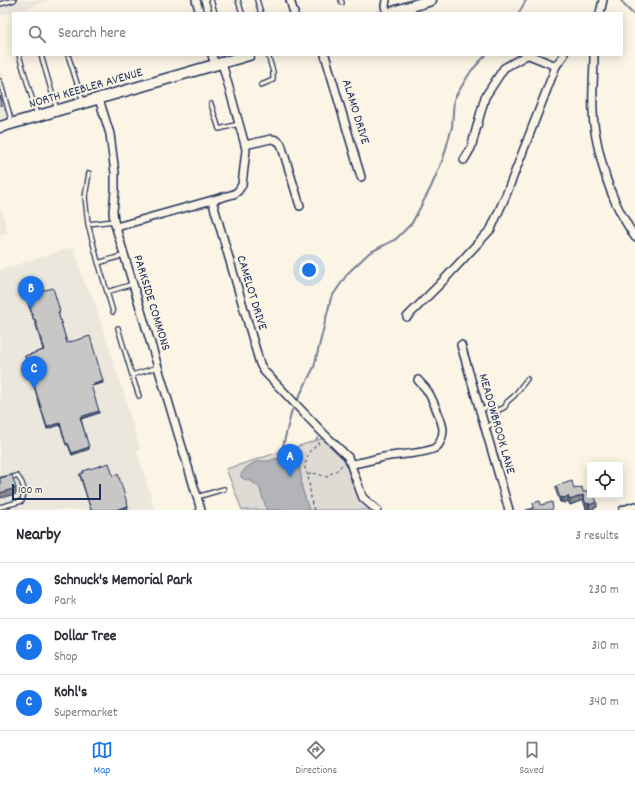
<!DOCTYPE html>
<style>
:root{--surface:#fff;--page:#f2f2f3;--text:#2b2b33;--muted:#7c7c81;--line:#e1e1e2;--accent:#1a73e8}
body{margin:0;font-family:Dekko,sans-serif;background:var(--page);color:var(--text)}
.controls{position:absolute;right:12px;bottom:12px;display:grid;overflow:hidden;border-radius:0px;box-shadow:0 2px 10px #0003}
.controls button{width:36px;height:36px;display:grid;place-items:center;padding:0;border:0;border-bottom:1px solid var(--line);background:var(--surface);color:var(--text);font:20px sans-serif}
.scale{position:absolute;left:12px;bottom:10px;width:89px;box-sizing:border-box;padding-left:4px;border:2px solid #1b2f5e;border-top:0;font-size:11px;line-height:14px;white-space:nowrap;color:#1b2f5e;-webkit-text-stroke:3px #fcf5e5;paint-order:stroke}
.you{position:absolute;left:309px;top:270px;width:14px;height:14px;margin:-10px;border:3px solid #fff;border-radius:50%;background:#1a73e8;box-shadow:0 0 0 6px #1a73e833}
.badge{display:grid;place-items:center;width:26px;height:26px;border-radius:50%;background:var(--accent);color:#fff;font-size:13px;font-weight:700}
.pin{position:absolute;translate:-50% -33px;filter:drop-shadow(0 1px 2px #0008)}
.pin::after{content:'';position:absolute;top:21px;width:14px;height:12px;background:inherit;clip-path:polygon(0 0,100% 0,50% 100%)}
.list{margin:0;padding:0;list-style:none}
h2{display:flex;justify-content:space-between;align-items:center;height:52px;margin:0;padding:0 16px;font-size:17px}
h2 small{font-size:13px;font-weight:400;color:var(--muted)}
.list li{display:grid;grid-template-columns:26px 1fr auto;gap:12px;align-items:center;box-sizing:border-box;height:56px;padding:0 16px;border-top:1px solid var(--line)}
.list b{display:block;font-size:15px;white-space:nowrap}
.list p{margin:0;font-size:13px;white-space:nowrap;color:var(--muted)}
.list em{font-size:13px;font-style:normal;color:var(--muted)}
.icon{flex:none;width:22px;height:22px;fill:none;stroke:currentColor;stroke-width:2;stroke-linecap:round;stroke-linejoin:round}
.map{position:relative;flex:none;width:635px;height:510px;overflow:hidden}
.search{position:absolute;background:var(--surface);box-shadow:0 2px 10px #0003;left:12px;right:12px;top:12px;height:44px;display:flex;align-items:center;gap:10px;box-sizing:border-box;padding:0 14px;border-radius:0px;color:var(--muted);font-size:15px}
.sheet{height:220px;background:var(--surface)}
nav{display:flex;justify-content:space-around;align-items:center;box-sizing:border-box;height:56px;border-top:1px solid var(--line);background:var(--surface);font-size:11px;color:var(--muted)}
nav a{display:grid;justify-items:center;gap:2px}
nav .on{color:var(--accent)}
.map>svg:first-child{display:block}
</style>
<div class="map">
<svg width="635" height="510" viewBox="0 0 635 510">
<rect width="100%" height="100%" fill="#fcf5e5"/>
<filter id="ink" filterUnits="userSpaceOnUse"><feTurbulence type="fractalNoise" baseFrequency=".025" numOctaves="2"/><feDisplacementMap in="SourceGraphic" scale="8" xChannelSelector="R" yChannelSelector="G"/><feConvolveMatrix kernelMatrix="1 2 1 2 8 2 1 2 1" color-interpolation-filters="sRGB"/></filter>
<g filter="url(#ink)">
<path fill="#ece7dc" d="M 0,0 L 51,0 L 0,16 Z
M 0,69 L 13,115 L 0,119 Z
M 0,205 L 8,233 L 0,236 Z
M 74,247 L 85,286 L 91,292 L 126,400 L 140,450 L 137,451 L 155,510 L 0,510 L 0,270 Z"/>
<path fill="#dfdbd4" stroke="#7d8599" d="M 324,438 L 330,444 L 344,459 L 346,463 L 352,484 L 371,510 L 242,510 L 226,469 Z"/>
<path fill="#b2b4b8" stroke="#767f94" d="M 283,458 L 293,460 L 299,464 L 301,475 L 302,488 L 309,510 L 267,510 L 259,487 L 251,481 L 244,479 L 241,477 L 241,474 L 246,468 L 253,463 L 259,461 L 269,461 L 273,459 Z"/>
<g fill="none" stroke-linecap="round" stroke-linejoin="round">
<path stroke="#767f94" stroke-width="2" d="M 621,0 L 624,5 L 635,16
M 519,13 L 526,0
M 298,399 L 314,367 L 331,298 L 348,273 L 369,253 L 396,239 L 412,223 L 431,187 L 443,159 L 452,127 L 454,99 L 471,71 L 486,55
M 282,460 L 283,453 L 283,446 L 292,410"/>
<g stroke="#1b2f5e" stroke-width="6">
<path id="lane" d="M 211,0 L 215,13
M 238,0 L 242,13
M 257,0 L 261,13
M 341,0 L 342,3
M 0,4 L 14,0
M 19,55 L 37,115
M 41,55 L 57,110
M 68,55 L 83,102
M 0,81 L 12,123
M 261,85 L 273,80 L 273,72 L 268,55
M 211,104 L 219,129 L 239,124
M 88,224 L 85,197 L 89,173
M 98,263 L 125,255
M 107,292 L 133,284
M 113,312 L 97,258 L 88,224 L 114,221
M 118,328 L 132,375 L 158,367
M 132,375 L 139,396
M 481,410 L 491,406 L 496,409 C 500,421 494,423 485,428
M 497,411 L 505,407 L 507,402 L 514,396 L 527,379
M 0,480 L 17,476 C 24,483 25,492 22,501 L 0,507
M 197,497 L 224,489"/>
</g>
<g stroke="#1b2f5e" stroke-width="10">
<path id="street" d="M 196,0 L 200,13
M 290,0 L 294,13
M 386,0 L 385,6 L 387,13
M 600,13 L 603,0
M 212,55 L 215,65
M 325,55 L 361,177
M 529,55 L 556,66 L 564,55
M 594,55 C 594,73 592,92 593,110 C 593,127 597,143 601,159 C 608,189 618,211 635,237
M 99,99 L 110,134 L 115,173 L 115,191 L 113,211 L 114,221 L 201,510
M 245,145 L 271,139 C 276,139 278,141 281,144 L 300,206
M 464,160 L 471,148 L 485,97 L 504,68 L 527,55
M 212,200 L 260,364 L 264,371 L 323,433 L 348,457 L 361,493 L 363,498 L 377,510
M 116,227 L 234,194 L 238,191 L 242,185 L 246,150 L 245,145 L 222,63
M 407,317 L 440,284 L 491,229 L 506,195 L 556,66
M 461,345 L 509,510
M 351,464 C 362,463 373,459 384,457 C 397,454 425,454 435,448 C 441,444 443,435 443,429 C 442,421 431,395 426,389 C 424,386 420,383 418,380
M 623,510 L 635,506"/>
</g>
<g stroke="#1b2f5e" stroke-width="13">
<path id="secondary" d="M 390,13 L 431,0
M 0,127 L 249,55"/>
</g>
<path stroke="#1b2f5e" stroke-width="1" stroke-dasharray="3 3" stroke-linecap="butt" d="M 308,475 C 316,471 320,476 327,477 L 330,474 L 336,471 L 343,464
M 314,510 L 312,505 L 308,475 L 305,471 L 305,465 L 309,452 L 319,443 L 316,440 L 318,437"/>
<use href="#lane" stroke="#fcf5e5" stroke-width="3.5"/>
<use href="#street" stroke="#fcf5e5" stroke-width="7"/>
<use href="#secondary" stroke="#fcf5e5" stroke-width="10"/>
</g>
<path fill="#acabaa" stroke="#1b2f5e" d="M 26,295 L 60,313 L 58,313 L 67,343 L 103,383 L 91,386 L 99,413 L 81,419 L 89,449 L 72,455 L 68,445 L 66,445 L 60,425 L 47,429 L 25,357 L 25,356 L 43,350 L 35,321 L 34,321 L 26,297 Z
M 83,471 L 113,476 L 128,508 L 121,510 L 91,510 L 80,476 L 80,474 L 83,473 Z
M 556,486 L 574,489 L 590,496 L 597,507 L 589,510 L 589,508 L 586,509 L 583,500 L 570,505 L 568,501 L 564,503 L 562,502 L 560,502 L 556,491 Z"/>
<path fill="#8c8b8b" stroke="#1b2f5e" d="M 103,381 L 103,383 L 91,386 L 91,385 Z
M 99,411 L 99,413 L 80,419 L 80,417 Z
M 60,423 L 60,425 L 47,429 L 47,427 Z
M 89,447 L 89,449 L 72,455 L 72,453 Z
M 16,488 L 16,494 L 0,498 L 0,493 Z
M 583,495 L 583,500 L 570,505 L 570,500 Z
M 568,496 L 568,501 L 564,503 L 564,498 Z
M 562,497 L 562,502 L 560,502 L 560,498 Z
M 597,502 L 597,507 L 589,510 L 589,505 Z
M 589,503 L 589,508 L 586,509 L 586,504 Z
M 128,506 L 128,508 L 121,510 L 115,510 Z"/>
<path fill="#c8c7c6" stroke="#1b2f5e" d="M 0,96 L 3,105 L 0,106 Z
M 53,288 L 60,311 L 58,312 L 67,343 L 90,336 L 103,381 L 91,385 L 99,411 L 80,417 L 89,447 L 72,453 L 68,443 L 66,444 L 60,423 L 47,427 L 25,356 L 44,350 L 35,319 L 34,320 L 26,295 Z
M 109,463 L 113,476 L 118,474 L 128,506 L 115,510 L 91,510 L 80,474 L 83,473 L 83,471 Z
M 12,475 L 16,488 L 0,493 L 0,478 Z
M 572,481 L 574,489 L 582,487 L 583,492 L 588,491 L 590,496 L 594,495 L 597,502 L 589,505 L 589,503 L 586,504 L 583,495 L 570,500 L 568,496 L 564,498 L 562,497 L 560,498 L 556,486 Z
M 540,501 L 541,505 L 552,502 L 553,509 L 550,510 L 526,510 L 534,508 L 533,503 Z"/>
</g>
<g text-anchor="middle" dominant-baseline="central" stroke-width="4" stroke-linejoin="round" paint-order="stroke">
<g font-size="13" fill="#1b2f5e" stroke="#fcf5e5">
<text transform="translate(86 89) rotate(-16)">NORTH KEEBLER AVENUE</text>
<text transform="translate(355 112) rotate(73)">ALAMO DRIVE</text>
<text transform="translate(251 293) rotate(73)">CAMELOT DRIVE</text>
<text transform="translate(151 303) rotate(73)">PARKSIDE COMMONS</text>
<text transform="translate(496 424) rotate(74)">MEADOWBROOK LANE</text>
</g>
</g>
</svg>
<div class="controls">
<button><svg class="icon" aria-label="locate" viewBox="0 0 24 24"><circle cx="12" cy="12" r="6"/><path d="M12 2v4M12 18v4M2 12h4M18 12h4"/></svg></button>
</div>
<div class="scale">100 m</div>
<div class="you"></div>
<div class="pin badge" style="left:290px;top:477px">A</div>
<div class="pin badge" style="left:31px;top:309px">B</div>
<div class="pin badge" style="left:34px;top:389px">C</div>
<div class="search"><svg class="icon" aria-label="search" viewBox="0 0 24 24"><circle cx="10" cy="10" r="6"/><path d="M15 15l6 6"/></svg>Search here</div>
</div>
<section class="sheet">
<h2>Nearby<small>3 results</small></h2>
<ul class="list">
<li><span class="badge">A</span><div><b>Schnuck's Memorial Park</b><p>Park</p></div><em>230 m</em></li>
<li><span class="badge">B</span><div><b>Dollar Tree</b><p>Shop</p></div><em>310 m</em></li>
<li><span class="badge">C</span><div><b>Kohl's</b><p>Supermarket</p></div><em>340 m</em></li>
</ul>
</section>
<nav>
<a class="on"><svg class="icon" aria-label="map" viewBox="0 0 24 24"><path d="M3 6l6-2 6 2 6-2v14l-6 2-6-2-6 2zM9 4v14M15 6v14"/></svg>Map</a>
<a><svg class="icon" aria-label="directions" viewBox="0 0 24 24"><path d="M12 3l9 9-9 9-9-9zM9 14v-3h6M13 9l2 2-2 2"/></svg>Directions</a>
<a><svg class="icon" aria-label="saved" viewBox="0 0 24 24"><path d="M7 4h10v16l-5-4-5 4z"/></svg>Saved</a>
</nav>
